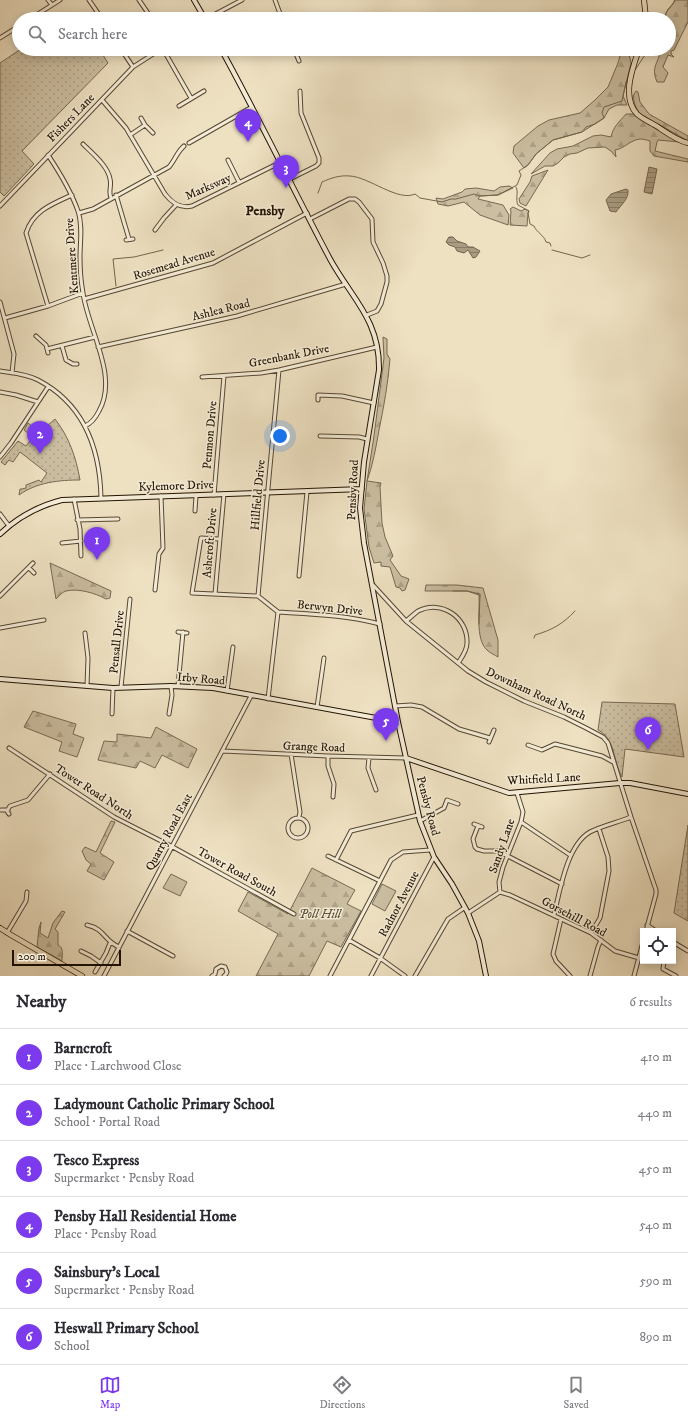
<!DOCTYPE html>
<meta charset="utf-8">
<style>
:root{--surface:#fff;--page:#f7f7f7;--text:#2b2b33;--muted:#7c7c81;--line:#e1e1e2;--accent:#7c3aed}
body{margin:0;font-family:"IM FELL DW Pica",serif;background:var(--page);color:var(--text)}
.controls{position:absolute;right:12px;bottom:12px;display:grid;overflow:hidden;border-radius:0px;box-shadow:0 2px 10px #0003}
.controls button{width:36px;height:36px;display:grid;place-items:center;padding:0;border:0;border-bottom:1px solid var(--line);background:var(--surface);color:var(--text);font:20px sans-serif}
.scale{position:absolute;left:12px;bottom:10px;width:109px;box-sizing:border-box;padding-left:4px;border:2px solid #231402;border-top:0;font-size:11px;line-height:14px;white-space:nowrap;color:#231402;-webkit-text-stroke:3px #f4ecd7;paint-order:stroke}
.you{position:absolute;left:280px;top:436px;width:14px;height:14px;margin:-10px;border:3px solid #fff;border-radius:50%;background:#1a73e8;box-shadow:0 0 0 6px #1a73e833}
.badge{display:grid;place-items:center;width:26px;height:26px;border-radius:50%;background:var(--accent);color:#fff;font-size:13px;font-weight:700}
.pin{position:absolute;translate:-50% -33px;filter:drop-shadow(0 1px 2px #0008)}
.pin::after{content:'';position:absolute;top:21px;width:14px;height:12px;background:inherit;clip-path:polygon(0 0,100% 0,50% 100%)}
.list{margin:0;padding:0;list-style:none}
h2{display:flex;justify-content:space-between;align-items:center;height:52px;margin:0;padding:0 16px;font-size:17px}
h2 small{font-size:13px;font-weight:400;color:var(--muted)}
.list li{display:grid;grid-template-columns:26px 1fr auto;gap:12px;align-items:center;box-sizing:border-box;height:56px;padding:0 16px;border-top:1px solid var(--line)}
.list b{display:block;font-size:15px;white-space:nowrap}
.list p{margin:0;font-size:13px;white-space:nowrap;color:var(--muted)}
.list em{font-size:13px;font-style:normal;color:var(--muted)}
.icon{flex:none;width:22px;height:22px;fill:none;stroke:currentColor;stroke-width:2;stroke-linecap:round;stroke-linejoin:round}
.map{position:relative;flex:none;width:688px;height:976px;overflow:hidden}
.search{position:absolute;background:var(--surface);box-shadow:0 2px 10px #0003;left:12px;right:12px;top:12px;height:44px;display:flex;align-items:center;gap:10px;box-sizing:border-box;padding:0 14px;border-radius:22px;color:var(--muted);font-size:15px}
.sheet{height:388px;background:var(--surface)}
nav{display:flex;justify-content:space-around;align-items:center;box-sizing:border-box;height:56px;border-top:1px solid var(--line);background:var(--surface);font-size:11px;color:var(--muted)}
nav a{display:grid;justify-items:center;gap:2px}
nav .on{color:var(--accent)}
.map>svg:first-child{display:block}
</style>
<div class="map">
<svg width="688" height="976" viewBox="0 0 688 976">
<defs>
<pattern id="forest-firs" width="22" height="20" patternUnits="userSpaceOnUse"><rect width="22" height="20" fill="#cbbea1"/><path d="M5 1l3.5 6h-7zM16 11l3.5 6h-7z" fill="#aea289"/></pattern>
<pattern id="park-dots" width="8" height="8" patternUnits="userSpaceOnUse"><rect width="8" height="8" fill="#cbbea1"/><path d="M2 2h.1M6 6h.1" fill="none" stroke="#aea289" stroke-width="1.8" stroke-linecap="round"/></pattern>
<pattern id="water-rules" width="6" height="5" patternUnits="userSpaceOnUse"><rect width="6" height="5" fill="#a99b81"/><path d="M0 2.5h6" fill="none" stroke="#897d67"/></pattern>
</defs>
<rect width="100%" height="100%" fill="#eee1c2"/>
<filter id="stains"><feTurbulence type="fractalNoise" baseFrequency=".005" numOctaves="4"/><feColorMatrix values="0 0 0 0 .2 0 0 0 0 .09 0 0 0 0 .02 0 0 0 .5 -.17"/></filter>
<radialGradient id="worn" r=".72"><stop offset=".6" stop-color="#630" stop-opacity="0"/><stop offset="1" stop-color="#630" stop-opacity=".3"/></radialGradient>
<path fill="#cbbea1" stroke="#776952" d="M 171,874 L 187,882 L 180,896 L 163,888 Z
M 382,884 L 396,891 L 385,911 L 372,904 Z"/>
<path fill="url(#forest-firs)" stroke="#776952" d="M 675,0 L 688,0 L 688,22 L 674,50 L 671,51 L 671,54 L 674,57 L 668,55 L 663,67 L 668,73 L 664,82 L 657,82 C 650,65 660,63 660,49 L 669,49 L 669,19 L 666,19 C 663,11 672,7 675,0 Z
M 622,49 L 628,49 L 631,63 L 623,96 L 627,105 L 617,105 L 609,109 L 604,118 L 582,132 L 553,140 L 536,154 L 528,165 L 524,168 L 513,153 L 514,146 L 538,126 L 549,120 L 580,113 L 595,100 L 608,87 L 618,63 Z
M 636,91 L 638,92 L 640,102 L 649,114 L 688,136 L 688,141 L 639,113 L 635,105 L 633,96 Z
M 626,114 L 634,114 L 679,142 L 658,140 L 657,142 L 655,151 L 688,159 L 688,162 L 654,156 L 650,151 L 650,141 C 647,140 643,139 640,139 C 630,140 624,149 615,150 L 616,157 L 611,151 L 605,147 L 588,148 L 577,153 L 570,154 L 564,157 L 558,163 L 553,166 L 545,166 L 531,174 L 550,153 L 557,149 L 573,146 L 593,136 L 601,135 L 611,137 C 613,127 619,122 626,114 Z
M 548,170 L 526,206 L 520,203 L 519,199 L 530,182 L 532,176 Z
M 509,186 L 513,188 L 498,195 L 480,196 L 478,199 L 503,205 L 509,215 L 508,225 L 480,215 L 464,202 L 448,206 L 438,204 L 436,198 L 443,199 L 462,192 L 465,189 L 476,188 L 494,191 L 500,187 Z
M 513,207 L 521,211 L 525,209 L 529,211 L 528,213 L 527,226 L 510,225 L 511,211 L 510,209 Z
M 383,337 L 387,339 L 387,354 L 390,359 C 388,383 384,406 379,430 C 376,447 373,464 367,481 L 381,483 L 380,487 L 382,523 L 385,537 L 393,556 L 390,560 L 401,576 L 409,579 L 405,590 L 402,591 L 400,588 L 396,587 L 390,567 L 381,566 L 381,562 L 374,563 L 369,547 L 364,509 L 367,481 L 374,436 L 384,358 Z
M 50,563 L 111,591 L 110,598 L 106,599 C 95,593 78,588 66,591 C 62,592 59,596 56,599 Z
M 426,585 L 457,585 L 483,588 L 498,640 L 498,657 C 495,655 490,653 487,650 C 475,639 480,610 479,595 L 467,591 L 425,591 Z
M 33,711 L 76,724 L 73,734 L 84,738 L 77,757 L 59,751 L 62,742 L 24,727 Z
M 156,727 L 197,749 L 188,768 L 162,755 L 155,768 L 140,761 L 136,768 L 98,760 L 104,741 L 117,742 L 117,734 L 151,738 Z
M 111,821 L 115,822 L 100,853 L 114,862 L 104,880 L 87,871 L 91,864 L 86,860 L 82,851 L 85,847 L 96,852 Z
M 312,868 L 355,890 L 347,904 L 361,911 L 341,947 L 327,941 L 309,976 L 256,976 L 278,934 L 238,911 L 248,892 L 288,914 Z
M 62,911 L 65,912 L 55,929 L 58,932 L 58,945 C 64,948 62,954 62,961 L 37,947 L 39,928 L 41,922 L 40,933 L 48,938 L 53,923 Z"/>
<path fill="url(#park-dots)" stroke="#776952" d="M 21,49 L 99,49 L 108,63 L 22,151 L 34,164 L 4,196 L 0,192 L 0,63 Z
M 55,419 C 69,437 76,457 80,480 C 60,480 37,482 19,495 L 20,489 L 22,489 L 26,488 L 26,485 L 39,480 L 41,482 L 47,473 L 20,452 L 13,462 L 9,460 L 5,465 L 1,462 L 18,441 L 26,446 L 33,437 L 24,430 L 28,423 L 40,432 Z
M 602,702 L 675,704 L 684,757 L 625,749 L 622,777 C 613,762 616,739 598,730 Z
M 688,825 L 688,921 L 674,913 Z"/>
<path fill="url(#water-rules)" stroke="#73654e" d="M 649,167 L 657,169 L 652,194 L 644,192 Z
M 626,189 L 628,190 C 629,199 621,205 616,212 L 610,211 L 606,200 L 611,194 Z
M 449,237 L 453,237 L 457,241 L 466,244 L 468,247 L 473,247 L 480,251 L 476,257 L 473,258 L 468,250 L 464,253 L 457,251 L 455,247 L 449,245 L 446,242 Z"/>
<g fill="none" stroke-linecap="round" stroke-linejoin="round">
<path stroke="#73654e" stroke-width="1" d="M 666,19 C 663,11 673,7 675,0
M 635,70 L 649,49
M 516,187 C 519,192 515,199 518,205 L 529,211 L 528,213 L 530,224 L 534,226 C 537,233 544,235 546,242 L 550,243 L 551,246
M 318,193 L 322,182 C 331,178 340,175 350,176 C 369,177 398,202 415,194 L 420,198 L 442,202 L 451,199 L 456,199 L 474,194 L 480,196 L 498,195 L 517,185 L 521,175 L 519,171 L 528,165 L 536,154 L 553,140 L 582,132 L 586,127 L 595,124 L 604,118 L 602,113 L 604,107 L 622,101 L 626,82 L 628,79
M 552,250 L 582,258 L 590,255
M 116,286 L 113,259 L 134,257 L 163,250
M 453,591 L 467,591 L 480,594 L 479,624
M 534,638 L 535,635 C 552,630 563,624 575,611"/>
<g stroke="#564732" stroke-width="5">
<path id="street" d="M 48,0 L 52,5
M 89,0 L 102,19
M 139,0 L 152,19
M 275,0 L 282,19
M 30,19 L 60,0
M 206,19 L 242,0
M 0,38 L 19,26
M 121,49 L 133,67
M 163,49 L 191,98
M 294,49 L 299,61
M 102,100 L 126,128 L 165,194 C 172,203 180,209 192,206 L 281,162
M 179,106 L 204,91
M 141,118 L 145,125 L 153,133
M 130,135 L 145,125
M 189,143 L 252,107
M 83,144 C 92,153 108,166 110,179 C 112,186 108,191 111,198
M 48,155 C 60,173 71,191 78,211 C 83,226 80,242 80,257 C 80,269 81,282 83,293 C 88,330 119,376 99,411 C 96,417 92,423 85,426
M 228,160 L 239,182
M 290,179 L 316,166 L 319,163 L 319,158 L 301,113 L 300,91
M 116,195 L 129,239
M 0,206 L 133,67 L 161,49
M 79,213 L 93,209 L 169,167 C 175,160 177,152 184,146
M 310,219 L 349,199 L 355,199 L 359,202 L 372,219 L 373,242 L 383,263 L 387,276 L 387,282 L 381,304 L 377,311 L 367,315
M 155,230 L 164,218 L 176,205
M 126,240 L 133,239
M 84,299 L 213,263 L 307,213
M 0,302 L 14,354 L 12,373
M 48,306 L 26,233 C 33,211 52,204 72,195
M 5,318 L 48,306 L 83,293
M 36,336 L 46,345 L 48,353
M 62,346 L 66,360 L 73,364 L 77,364
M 98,347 L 237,316 L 346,284
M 47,349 L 95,337
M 0,371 C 13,373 27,374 38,380 C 84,404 100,448 101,498
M 202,377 L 261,373 L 279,370 L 377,347
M 0,392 L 16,395 L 38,402
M 318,400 L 318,395 L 342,396 L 374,403
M 320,436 L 359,437 L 367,439
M 0,457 L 11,443 L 48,387
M 214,495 L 224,376
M 74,499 L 80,529 L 81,556
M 195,511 L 196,496
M 0,514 L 9,526
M 77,520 L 118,519
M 219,539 L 201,538 L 192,593 L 258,596
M 62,543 L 81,541
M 29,568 L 34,573
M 299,576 L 307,492
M 373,585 L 406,621 L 468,671 L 486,682 L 524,701 L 564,717 L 586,728 L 603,737 L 608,743 L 631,817 L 656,890 L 656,894 L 646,931
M 155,590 L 159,554 L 163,548 L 161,496
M 215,594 L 224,494
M 0,596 L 33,563
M 258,596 L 279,370
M 258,596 L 278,612
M 278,612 C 312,614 346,615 380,624
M 406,621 C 410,618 414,614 418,611 C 442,599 468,618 467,643 C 467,651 462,657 458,663
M 0,628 L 44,620
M 178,632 L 187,633
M 85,633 L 88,658 L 87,686
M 178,686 L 183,632
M 121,687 L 130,599
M 227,691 L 233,647
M 268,699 L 278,612
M 395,706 L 411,705 L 422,707 L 459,729 L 490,738
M 317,707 L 324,658
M 112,714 L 113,688
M 169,714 L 172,695 L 171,686
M 489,742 L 494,730
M 528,745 L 542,750 L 555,744 L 602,756 L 613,762
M 9,748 L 114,817 L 171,846 L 294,914
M 222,751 L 328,756 L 406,758
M 291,754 L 300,812 L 299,817
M 328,756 L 328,766 L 334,784 L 333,797
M 369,758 L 368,768 L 376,790
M 1,810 L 8,810
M 9,814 L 7,811 L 10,806 L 28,800 L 50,774
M288 828a10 10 0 1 1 20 0a10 10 0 1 1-20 0Z
M 420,821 L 444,808 L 447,800 L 458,804
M 521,822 L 570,855
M 474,824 L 482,827
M 478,826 L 473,839 L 475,847 L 477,849 L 484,851 L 498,851 L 562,884
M 328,856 L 380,881
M 336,860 L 351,831 L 418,815
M 500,892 L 510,895 L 591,933 L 615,951 L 639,958
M 468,913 L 500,892 L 499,882 L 503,867 L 521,822 L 523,812 L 517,793
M 554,915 C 560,890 567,845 590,832 C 601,826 619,822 631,817
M 561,919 L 553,954 L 556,961 L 570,976
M 87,925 C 105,929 104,941 119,947
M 647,925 L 656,931
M 127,931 L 173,956
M 7,933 L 26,901 L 27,892
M 591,933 L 600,918 L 609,871 L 608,857 L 599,829
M 349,940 L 380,958 L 405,976
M 673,942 L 688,951
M 81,951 L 91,956 L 101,963
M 664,961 L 663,969 L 676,976
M 95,972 L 106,953 L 110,943
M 104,976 L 251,696
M 212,976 L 215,974 L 216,969 L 221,966 L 225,967 L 227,972 L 226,974 L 224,976
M 330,976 L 391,860 L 403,852 L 430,850
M 371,976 L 434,857
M 415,976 L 448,919 L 464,908
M 590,976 L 598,947 L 601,940
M 634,976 L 643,942"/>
</g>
<g stroke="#231402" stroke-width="6">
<path id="secondary" d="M 194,0 L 205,19
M 221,49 C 259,118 293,189 330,259 C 352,299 380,320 379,370 L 364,462 L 360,508 L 364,543 L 398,722 L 420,821 L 434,857 L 452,884 L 468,913 L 479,941 L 486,976
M 0,534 C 18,517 38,506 62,500 L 362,489
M 0,679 L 113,688 L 171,686 L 213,688 L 398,722
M 406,758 L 509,793 L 620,783 L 630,783 L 688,794"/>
</g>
<g stroke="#231402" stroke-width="6">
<path id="primary" d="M 644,0 L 646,19
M 639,49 C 633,67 621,97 637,114 C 642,119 652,123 658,127 C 667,133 678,141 688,143
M 0,928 L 11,935 L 82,976"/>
</g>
<use href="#street" stroke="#f4ecd7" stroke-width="3"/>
<use href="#secondary" stroke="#f4ecd7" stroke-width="4"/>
<use href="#primary" stroke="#eee1c2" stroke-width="4.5"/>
</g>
<g text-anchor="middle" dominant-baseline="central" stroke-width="3" stroke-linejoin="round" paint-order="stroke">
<g font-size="12" fill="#231402" stroke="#f4ecd7">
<text transform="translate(71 118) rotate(-46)">Fishers Lane</text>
<text transform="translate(208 187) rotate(-24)">Marksway</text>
<text transform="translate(72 256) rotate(-94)">Kentmere Drive</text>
<text transform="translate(174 264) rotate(-17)">Rosemead Avenue</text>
<text transform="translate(221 310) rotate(-14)">Ashlea Road</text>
<text transform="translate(289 356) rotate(-11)">Greenbank Drive</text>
<text transform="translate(210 435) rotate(-85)">Penmon Drive</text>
<text transform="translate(176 486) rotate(-2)">Kylemore Drive</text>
<text transform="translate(353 490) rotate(-87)">Pensby Road</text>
<text transform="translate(258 495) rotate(-85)">Hillfield Drive</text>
<text transform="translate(210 543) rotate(-85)">Ashcroft Drive</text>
<text transform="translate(330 608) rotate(6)">Berwyn Drive</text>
<text transform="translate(117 642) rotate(-84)">Pensall Drive</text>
<text transform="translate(201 679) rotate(5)">Irby Road</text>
<text transform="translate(536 694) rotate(25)">Downham Road North</text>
<text transform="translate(314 747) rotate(2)">Grange Road</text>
<text transform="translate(544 779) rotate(-3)">Whitfield Lane</text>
<text transform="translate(94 792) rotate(33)">Tower Road North</text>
<text transform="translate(428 806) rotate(75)">Pensby Road</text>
<text transform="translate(169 832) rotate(-62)">Quarry Road East</text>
<text transform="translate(502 846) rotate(-71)">Sandy Lane</text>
<text transform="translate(237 872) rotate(29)">Tower Road South</text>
<text transform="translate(399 904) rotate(-62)">Radnor Avenue</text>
<text transform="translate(574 917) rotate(28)">Gorsehill Road</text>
</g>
<g font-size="12" font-style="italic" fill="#5e503a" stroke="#f4ecd7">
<text x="320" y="914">Poll Hill</text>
</g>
<g font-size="14" font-weight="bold" fill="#231402" stroke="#f4ecd7">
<text x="265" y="211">Pensby</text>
</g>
</g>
<rect width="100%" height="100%" filter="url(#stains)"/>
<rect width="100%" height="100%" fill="url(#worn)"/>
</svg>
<div class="controls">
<button><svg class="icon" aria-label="locate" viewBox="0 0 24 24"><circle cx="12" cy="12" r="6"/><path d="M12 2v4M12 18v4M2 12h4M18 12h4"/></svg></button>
</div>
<div class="scale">200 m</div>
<div class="you"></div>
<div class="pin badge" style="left:97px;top:560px">1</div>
<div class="pin badge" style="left:40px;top:454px">2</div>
<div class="pin badge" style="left:286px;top:188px">3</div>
<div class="pin badge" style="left:248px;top:142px">4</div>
<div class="pin badge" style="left:386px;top:741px">5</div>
<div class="pin badge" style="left:648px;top:750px">6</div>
<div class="search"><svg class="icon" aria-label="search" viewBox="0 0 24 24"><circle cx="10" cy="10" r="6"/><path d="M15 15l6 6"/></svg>Search here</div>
</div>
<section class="sheet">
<h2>Nearby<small>6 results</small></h2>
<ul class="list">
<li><span class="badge">1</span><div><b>Barncroft</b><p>Place · Larchwood Close</p></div><em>410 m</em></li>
<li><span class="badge">2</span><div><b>Ladymount Catholic Primary School</b><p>School · Portal Road</p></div><em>440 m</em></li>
<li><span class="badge">3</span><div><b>Tesco Express</b><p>Supermarket · Pensby Road</p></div><em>450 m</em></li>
<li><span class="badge">4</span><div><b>Pensby Hall Residential Home</b><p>Place · Pensby Road</p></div><em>540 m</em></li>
<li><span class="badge">5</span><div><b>Sainsbury's Local</b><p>Supermarket · Pensby Road</p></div><em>590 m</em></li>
<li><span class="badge">6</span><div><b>Heswall Primary School</b><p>School</p></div><em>890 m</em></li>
</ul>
</section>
<nav>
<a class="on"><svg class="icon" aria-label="map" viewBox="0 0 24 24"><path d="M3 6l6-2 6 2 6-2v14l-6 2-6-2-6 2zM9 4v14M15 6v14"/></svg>Map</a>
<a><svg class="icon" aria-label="directions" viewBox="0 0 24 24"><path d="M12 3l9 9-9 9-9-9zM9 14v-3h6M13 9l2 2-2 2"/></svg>Directions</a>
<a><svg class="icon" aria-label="saved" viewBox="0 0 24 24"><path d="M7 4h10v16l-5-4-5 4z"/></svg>Saved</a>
</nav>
